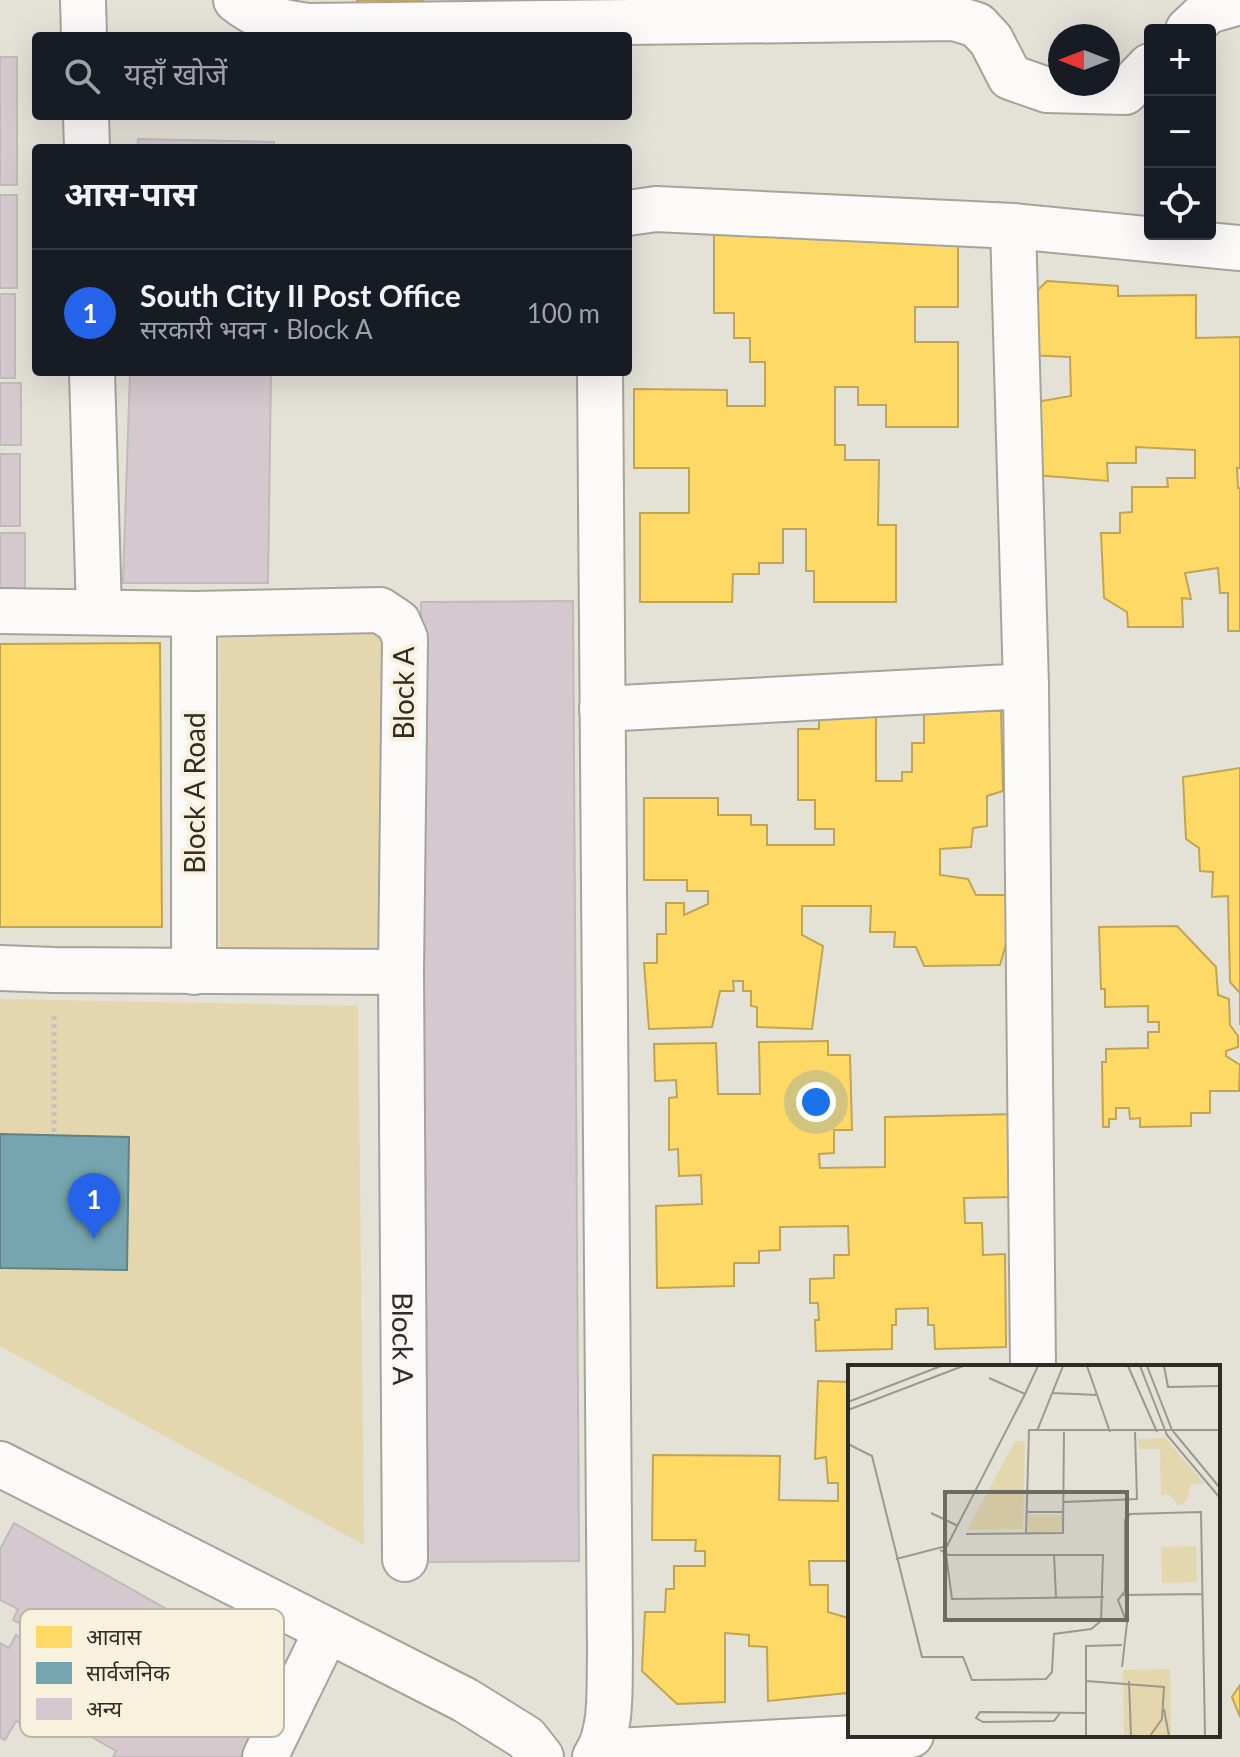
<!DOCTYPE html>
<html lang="hi">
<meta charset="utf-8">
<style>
:root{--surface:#171b24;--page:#20242c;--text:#f1f3f6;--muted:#9ea1a6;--line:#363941;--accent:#2563eb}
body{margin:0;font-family:Lato,"Noto Sans Devanagari",sans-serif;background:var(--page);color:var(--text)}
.controls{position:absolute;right:24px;top:24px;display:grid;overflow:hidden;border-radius:8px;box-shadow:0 8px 32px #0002}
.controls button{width:72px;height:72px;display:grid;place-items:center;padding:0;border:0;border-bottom:2px solid var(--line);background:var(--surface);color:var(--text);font:40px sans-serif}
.compass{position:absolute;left:1048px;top:24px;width:72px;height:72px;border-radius:50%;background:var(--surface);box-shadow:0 8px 32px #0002;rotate:270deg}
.you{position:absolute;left:816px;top:1102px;width:28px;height:28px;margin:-20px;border:6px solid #fff;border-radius:50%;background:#1a73e8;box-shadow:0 0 0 12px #1a73e833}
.badge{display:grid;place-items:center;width:52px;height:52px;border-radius:50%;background:var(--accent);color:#fff;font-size:26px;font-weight:700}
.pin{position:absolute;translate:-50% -66px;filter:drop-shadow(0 2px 4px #0008)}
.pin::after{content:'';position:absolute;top:42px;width:28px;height:24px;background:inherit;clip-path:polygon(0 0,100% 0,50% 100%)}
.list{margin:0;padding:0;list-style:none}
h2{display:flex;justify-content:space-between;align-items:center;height:104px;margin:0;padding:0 32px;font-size:34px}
h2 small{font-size:26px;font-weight:400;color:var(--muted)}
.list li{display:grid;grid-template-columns:52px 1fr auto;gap:24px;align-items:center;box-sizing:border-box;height:128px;padding:0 32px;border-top:2px solid var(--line)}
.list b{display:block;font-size:30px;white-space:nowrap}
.list p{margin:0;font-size:26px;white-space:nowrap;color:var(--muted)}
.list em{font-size:26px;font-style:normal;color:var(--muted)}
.icon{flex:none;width:44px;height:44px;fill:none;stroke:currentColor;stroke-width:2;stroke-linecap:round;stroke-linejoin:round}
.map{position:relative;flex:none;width:1240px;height:1757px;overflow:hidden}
.search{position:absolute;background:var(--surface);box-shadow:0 8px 32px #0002;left:32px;top:32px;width:600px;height:88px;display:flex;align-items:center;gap:20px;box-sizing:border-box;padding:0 28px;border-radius:8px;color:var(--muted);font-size:30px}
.panel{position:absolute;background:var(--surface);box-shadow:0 8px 32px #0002;left:32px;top:144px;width:600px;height:232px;border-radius:8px}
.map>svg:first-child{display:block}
</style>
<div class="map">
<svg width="1240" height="1757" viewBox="0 0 1240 1757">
<rect width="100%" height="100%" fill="#e4e1d7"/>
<path fill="#e4d7ad" d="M 219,624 L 382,624 L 382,953 L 220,954 Z
M 0,999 L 358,1006 L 364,1545 L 0,1346 Z"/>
<path fill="#ffd966" stroke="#c0a552" stroke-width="2" d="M 357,0 L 423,0 L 424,10 L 357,4 Z
M 714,225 L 958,226 L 958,307 L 915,307 L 915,342 L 958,342 L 958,427 L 886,427 L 886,405 L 858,405 L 858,387 L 835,387 L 835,445 L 845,445 L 845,460 L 879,460 L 878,525 L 896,525 L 896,602 L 814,602 L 814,571 L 806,571 L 806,529 L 783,529 L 783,563 L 759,563 L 759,574 L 733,574 L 732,602 L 640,602 L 640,513 L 689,513 L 689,468 L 634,468 L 634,389 L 727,390 L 727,406 L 765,406 L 765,362 L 750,362 L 750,338 L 734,338 L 734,313 L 714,313 Z
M 1047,281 L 1118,286 L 1118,296 L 1196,295 L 1196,338 L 1240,337 L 1240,468 L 1237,468 L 1238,488 L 1240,488 L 1240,631 L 1228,631 L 1228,593 L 1220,593 L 1218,568 L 1185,573 L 1191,599 L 1182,598 L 1183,627 L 1128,627 L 1127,612 L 1104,598 L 1101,533 L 1120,533 L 1120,513 L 1132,512 L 1132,487 L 1168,487 L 1167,478 L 1195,478 L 1195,450 L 1136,447 L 1136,463 L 1107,463 L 1108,481 L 1023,474 L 1019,405 L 1071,396 L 1070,357 L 1027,355 L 1024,304 Z
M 160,643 L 162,927 L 0,927 L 0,644 Z
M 819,710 L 876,710 L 876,781 L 902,781 L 902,772 L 912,772 L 912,743 L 924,743 L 924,710 L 1001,711 L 1003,791 L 987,796 L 987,826 L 973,828 L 971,847 L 940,849 L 940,875 L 968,879 L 976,895 L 1020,895 L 1000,965 L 924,966 L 916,947 L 894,947 L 895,932 L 870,932 L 871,906 L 802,906 L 802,935 L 823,946 L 812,1029 L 757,1027 L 757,1007 L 751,1006 L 751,991 L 743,991 L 743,981 L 733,981 L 734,991 L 720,991 L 712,1027 L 649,1029 L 644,963 L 657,963 L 657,934 L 666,934 L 666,903 L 684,903 L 684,915 L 708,904 L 708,891 L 687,891 L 687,880 L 644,880 L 644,798 L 718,798 L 718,815 L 751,815 L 751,825 L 767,825 L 767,845 L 834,845 L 834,829 L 815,829 L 815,800 L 798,800 L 798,729 L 819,729 Z
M 1240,768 L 1240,1025 L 1240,993 L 1230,982 L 1228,896 L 1212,897 L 1213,872 L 1200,871 L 1199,848 L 1186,839 L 1183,777 Z
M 1177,926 L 1216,967 L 1218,995 L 1229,999 L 1230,1025 L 1238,1036 L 1238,1047 L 1226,1051 L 1226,1056 L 1240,1065 L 1239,1091 L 1210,1091 L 1210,1113 L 1191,1113 L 1191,1126 L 1140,1127 L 1140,1118 L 1130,1119 L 1129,1108 L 1116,1108 L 1116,1119 L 1109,1119 L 1109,1127 L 1103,1127 L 1102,1062 L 1106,1062 L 1106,1049 L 1148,1048 L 1148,1032 L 1159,1032 L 1159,1022 L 1148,1022 L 1148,1006 L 1105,1007 L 1105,989 L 1101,989 L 1099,927 Z
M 828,1041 L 828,1055 L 850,1055 L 852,1130 L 834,1130 L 834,1153 L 819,1154 L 820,1168 L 885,1167 L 885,1117 L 1023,1114 L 1025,1197 L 964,1198 L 965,1223 L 982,1223 L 983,1255 L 1005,1254 L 1006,1347 L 935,1349 L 934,1325 L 928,1325 L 928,1308 L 896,1309 L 896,1325 L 892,1325 L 892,1349 L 816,1351 L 815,1320 L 819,1320 L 818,1303 L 810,1303 L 810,1279 L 834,1278 L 834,1255 L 849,1255 L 848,1226 L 780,1227 L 780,1250 L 759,1251 L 759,1263 L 734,1263 L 734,1286 L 657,1288 L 656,1206 L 702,1204 L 701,1175 L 679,1176 L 678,1149 L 669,1150 L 669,1098 L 677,1097 L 676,1080 L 655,1081 L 654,1044 L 716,1043 L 718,1094 L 760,1094 L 759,1042 Z
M 818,1381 L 850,1382 L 850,1561 L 809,1561 L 810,1585 L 828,1585 L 828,1612 L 848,1618 L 847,1693 L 768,1701 L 767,1647 L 749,1646 L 749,1635 L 725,1633 L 725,1702 L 677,1704 L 642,1671 L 645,1612 L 665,1612 L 666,1589 L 674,1589 L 674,1566 L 705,1566 L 705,1551 L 695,1551 L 696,1540 L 652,1540 L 653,1455 L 780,1456 L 779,1500 L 838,1501 L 838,1483 L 828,1483 L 826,1457 L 815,1459 Z
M 1240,1685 L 1240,1717 L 1232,1697 Z"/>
<path fill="#76a5af" stroke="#608185" stroke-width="2" d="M 0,1134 L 129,1137 L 127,1270 L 0,1268 Z"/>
<path fill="#d5c8ce" stroke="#bfbbb9" stroke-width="2" d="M 0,57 L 17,57 L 17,185 L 0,185 Z
M 138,139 L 274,142 L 274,148 L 137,148 Z
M 0,195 L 17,195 L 17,288 L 0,288 Z
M 0,294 L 15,294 L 15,378 L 0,378 Z
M 130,372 L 271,372 L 268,583 L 123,583 Z
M 0,383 L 21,383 L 21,445 L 0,445 Z
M 0,454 L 20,454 L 20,526 L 0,526 Z
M 0,533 L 25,533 L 25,609 L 0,609 Z
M 573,601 L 579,1561 L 428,1562 L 421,602 Z
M 14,1523 L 170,1611 L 127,1687 L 174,1714 L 205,1658 L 245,1684 L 241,1695 L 271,1712 L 241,1757 L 113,1757 L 116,1751 L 81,1731 L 102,1694 L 84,1684 L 60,1729 L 38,1717 L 32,1729 L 16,1721 L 5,1740 L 0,1738 L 0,1643 L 9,1648 L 16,1635 L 20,1638 L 26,1626 L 13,1620 L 18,1609 L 0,1600 L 0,1549 Z"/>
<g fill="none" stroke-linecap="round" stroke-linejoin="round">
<g stroke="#a6a39c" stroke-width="48">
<g id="minor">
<path d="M 83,0 L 84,36"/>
<path d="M 236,0 C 261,20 278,21 308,26 L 954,18 L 977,25 L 991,40 L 1010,77 L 1047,90 L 1125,92 L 1150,66"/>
<path d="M 1188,30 L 1208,11 L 1240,2"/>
<path d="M 86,116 L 87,148"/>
<path d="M 628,213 L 656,209 L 1013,226 L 1240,248"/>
<path d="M 1013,226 L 1026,686 L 1033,1367"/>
<path d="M 92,372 L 99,612"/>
<path id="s1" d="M 0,611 L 194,614 L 380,610 L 398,622 L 405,638 L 401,972 L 405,1559"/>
<path d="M 194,614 L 194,972"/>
<path d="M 602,709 L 1026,686"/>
<path d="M 0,968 L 54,970 L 401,972"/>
<path d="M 0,1464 L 465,1700 L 526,1738 L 541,1757"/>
<path d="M 598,1752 L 911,1735"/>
<path d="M 265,1757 L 327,1630"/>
<path d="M 595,1757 C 613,1731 609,1684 610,1654 L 600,372"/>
</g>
</g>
<path stroke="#c3c2be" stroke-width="5" stroke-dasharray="4 4" stroke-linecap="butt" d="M 54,1016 L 54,1135"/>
<use href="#minor" stroke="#fbfaf9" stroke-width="44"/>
</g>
<g text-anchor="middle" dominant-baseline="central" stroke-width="8" stroke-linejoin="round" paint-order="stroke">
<g font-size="28" fill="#2e2c24" stroke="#f7f1de">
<text transform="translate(403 693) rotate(-90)">Block A</text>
<text transform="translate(194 793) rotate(-90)">Block A Road</text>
<text stroke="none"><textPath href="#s1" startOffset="1120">Block A</textPath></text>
</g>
</g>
<g transform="translate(848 1365)">
<rect width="372" height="372" fill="#e4e1d7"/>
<path d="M 317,73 L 357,119 L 343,119 L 339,136 L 330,141 L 321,129 L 313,131 L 312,84 L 291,84 L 290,74 ZM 167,76 L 177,76 L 175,164 L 119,165 ZM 180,150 L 214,150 L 214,167 L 180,167 ZM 348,181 L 349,217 L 314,218 L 313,182 ZM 322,304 L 323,371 L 276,371 L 275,305 Z" fill="#e4d7ad"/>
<path fill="none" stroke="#9b998f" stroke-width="2" d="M 239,1 L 262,67M 280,1 L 309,67M 292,1 L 319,70 L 372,133M 299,1 L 324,65 L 372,123M 316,1 L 320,22 L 372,21M 141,13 L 177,29 L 190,1M 204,28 L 250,30M 0,37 L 93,1M 0,45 L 115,1M 189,66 L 215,1M 0,79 L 24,91 L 74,292 L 115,292 L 124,315 L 198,314 L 204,307 L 206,269 L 243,264 L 253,256 L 255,190 L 101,190 L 92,185M 216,137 L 289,134 L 287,67M 178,147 L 215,147M 83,148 L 110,161M 118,169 L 215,168 L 216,67M 178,169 L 181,65 L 372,65M 98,189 L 104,234 L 256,232M 206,189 L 208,233M 48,194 L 99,181 L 177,29M 275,230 L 355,229M 274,302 L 279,258 L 270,235 L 277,226 L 277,155 L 282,149 L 353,147 L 357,371M 238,316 L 316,322 L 314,354 L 302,371M 281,316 L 283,371M 316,344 L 321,371M 212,348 L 206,356 L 135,357 L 128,353 L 132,347 L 238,348M 238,371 L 238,281 L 274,280"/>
<path fill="#6e6b63" fill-opacity="0.15" stroke="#6e6b63" stroke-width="4" d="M 97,127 L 279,127 L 279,255 L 97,255 Z"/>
<rect width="372" height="372" fill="none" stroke="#2e2c24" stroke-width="4"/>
</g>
<rect x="20" y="1609" width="264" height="128" rx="12" fill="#f7f1de" stroke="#bbb6a6" stroke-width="2"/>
<rect x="36" y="1626" width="36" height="22" fill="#ffd966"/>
<rect x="36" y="1662" width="36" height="22" fill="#76a5af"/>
<rect x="36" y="1698" width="36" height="22" fill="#d5c8ce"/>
<g font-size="22" fill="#2e2c24">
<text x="86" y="1645">आवास</text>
<text x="86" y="1681">सार्वजनिक</text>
<text x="86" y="1717">अन्य</text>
</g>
</svg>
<div class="controls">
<button>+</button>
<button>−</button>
<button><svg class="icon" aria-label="locate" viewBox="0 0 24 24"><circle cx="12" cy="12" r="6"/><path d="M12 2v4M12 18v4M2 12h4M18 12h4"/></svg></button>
</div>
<svg class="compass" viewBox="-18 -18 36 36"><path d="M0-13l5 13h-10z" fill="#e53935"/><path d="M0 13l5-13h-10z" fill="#9ea1a6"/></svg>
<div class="you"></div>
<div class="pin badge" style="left:94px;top:1239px">1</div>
<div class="search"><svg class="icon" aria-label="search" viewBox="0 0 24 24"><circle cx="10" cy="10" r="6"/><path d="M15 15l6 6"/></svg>यहाँ खोजें</div>
<section class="panel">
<h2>आस-पास<small></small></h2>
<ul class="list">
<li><span class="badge">1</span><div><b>South City II Post Office</b><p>सरकारी भवन · Block A</p></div><em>100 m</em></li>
</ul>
</section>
</div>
